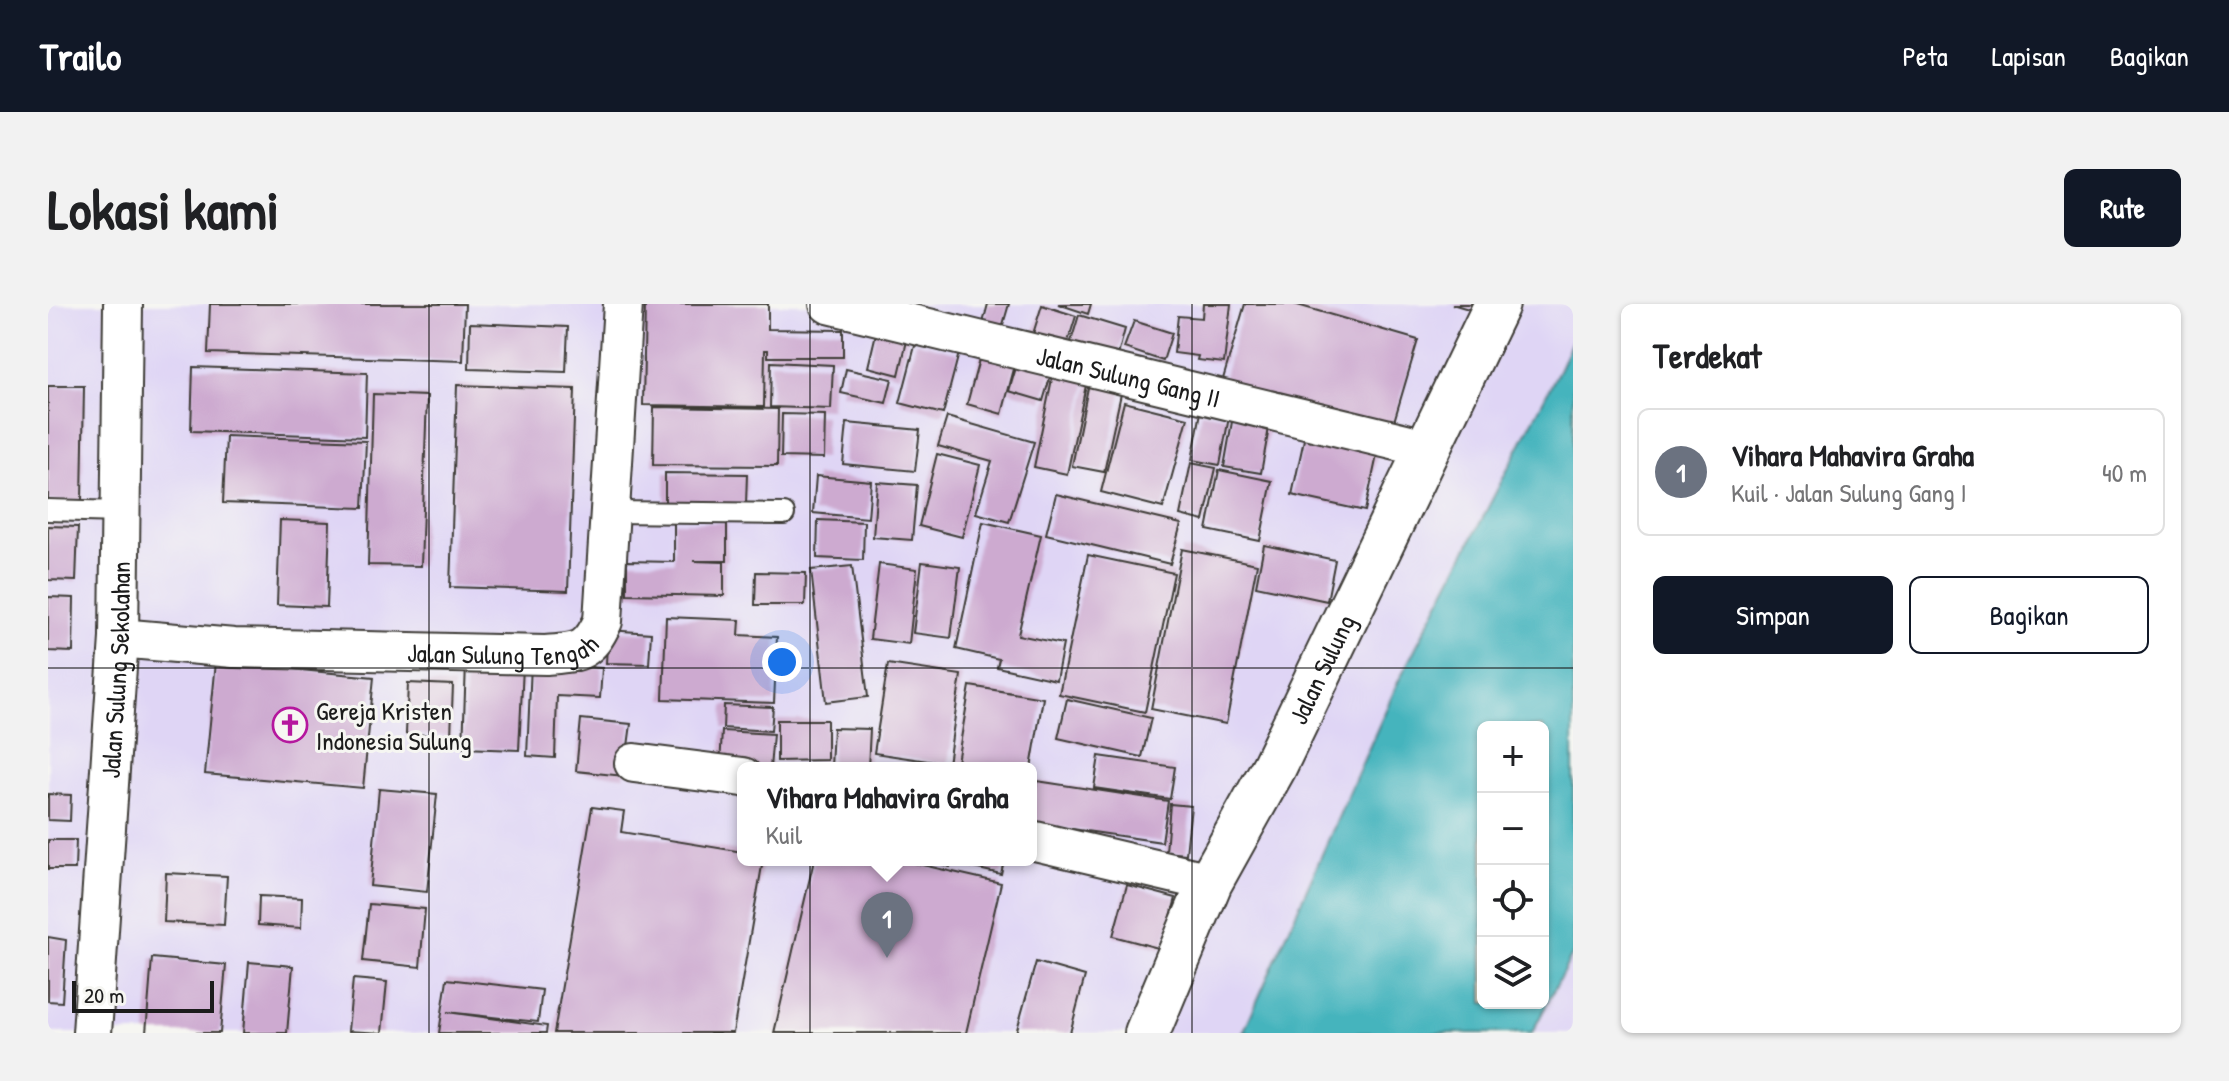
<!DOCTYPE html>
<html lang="id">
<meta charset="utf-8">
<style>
:root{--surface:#fff;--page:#f2f2f2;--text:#202124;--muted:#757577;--line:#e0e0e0;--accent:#111827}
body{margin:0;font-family:"Patrick Hand",sans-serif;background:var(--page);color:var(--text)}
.controls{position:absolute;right:24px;bottom:24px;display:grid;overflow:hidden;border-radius:12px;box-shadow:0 2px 6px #0004}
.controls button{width:72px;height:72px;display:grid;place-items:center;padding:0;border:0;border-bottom:2px solid var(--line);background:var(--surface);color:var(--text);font:40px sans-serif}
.scale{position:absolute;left:24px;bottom:20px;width:142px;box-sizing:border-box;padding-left:8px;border:4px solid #1c1c1c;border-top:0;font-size:22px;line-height:28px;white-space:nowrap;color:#1c1c1c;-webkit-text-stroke:6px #f6f6f2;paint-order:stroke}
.you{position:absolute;left:734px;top:358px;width:28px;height:28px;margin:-20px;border:6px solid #fff;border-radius:50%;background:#1a73e8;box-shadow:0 0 0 12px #1a73e833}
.badge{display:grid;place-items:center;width:52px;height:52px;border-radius:50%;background:var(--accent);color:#fff;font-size:26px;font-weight:700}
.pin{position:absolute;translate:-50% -66px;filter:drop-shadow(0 2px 4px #0008)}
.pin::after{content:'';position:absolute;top:42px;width:28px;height:24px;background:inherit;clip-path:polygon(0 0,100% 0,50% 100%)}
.popup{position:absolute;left:689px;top:458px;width:300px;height:104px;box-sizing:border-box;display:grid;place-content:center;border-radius:12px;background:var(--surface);filter:drop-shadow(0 2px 6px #0005);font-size:26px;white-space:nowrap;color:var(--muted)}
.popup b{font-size:30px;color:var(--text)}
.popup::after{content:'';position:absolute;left:50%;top:100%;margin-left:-16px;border:16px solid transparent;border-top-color:var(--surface)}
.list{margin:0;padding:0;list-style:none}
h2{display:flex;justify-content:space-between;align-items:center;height:104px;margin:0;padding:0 32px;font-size:34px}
h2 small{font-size:26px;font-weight:400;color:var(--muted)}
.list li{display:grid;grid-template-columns:52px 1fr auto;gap:24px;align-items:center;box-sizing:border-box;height:128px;margin:0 16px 16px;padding:0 16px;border:2px solid var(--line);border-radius:12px}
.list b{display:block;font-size:30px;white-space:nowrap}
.list p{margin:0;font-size:26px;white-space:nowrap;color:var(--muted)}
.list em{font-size:26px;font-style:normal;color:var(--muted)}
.actions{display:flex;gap:16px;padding:24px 32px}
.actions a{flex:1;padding:18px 0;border:2px solid var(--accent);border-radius:12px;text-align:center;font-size:28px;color:var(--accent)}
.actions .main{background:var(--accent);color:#fff}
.icon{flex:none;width:44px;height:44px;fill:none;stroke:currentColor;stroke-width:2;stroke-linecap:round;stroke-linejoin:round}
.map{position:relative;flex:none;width:1525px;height:729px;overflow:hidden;border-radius:12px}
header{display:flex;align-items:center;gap:48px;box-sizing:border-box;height:112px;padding:0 40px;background:var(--accent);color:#fff}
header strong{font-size:38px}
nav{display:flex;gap:44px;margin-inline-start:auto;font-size:28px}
.intro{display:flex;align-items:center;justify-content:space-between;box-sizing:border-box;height:192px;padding:0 48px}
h1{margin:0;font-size:56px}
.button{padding:20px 36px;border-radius:12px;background:var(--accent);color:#fff;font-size:28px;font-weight:700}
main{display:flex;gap:48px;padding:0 48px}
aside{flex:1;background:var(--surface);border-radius:12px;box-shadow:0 2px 6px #0004}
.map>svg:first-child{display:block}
</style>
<header>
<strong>Trailo</strong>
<nav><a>Peta</a><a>Lapisan</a><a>Bagikan</a></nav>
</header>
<div class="intro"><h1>Lokasi kami</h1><a class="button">Rute</a></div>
<main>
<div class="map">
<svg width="1525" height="729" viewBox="0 0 1525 729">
<rect width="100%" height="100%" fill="#f6f6f2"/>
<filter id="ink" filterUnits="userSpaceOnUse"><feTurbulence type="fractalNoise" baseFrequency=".0125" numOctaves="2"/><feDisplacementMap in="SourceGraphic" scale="16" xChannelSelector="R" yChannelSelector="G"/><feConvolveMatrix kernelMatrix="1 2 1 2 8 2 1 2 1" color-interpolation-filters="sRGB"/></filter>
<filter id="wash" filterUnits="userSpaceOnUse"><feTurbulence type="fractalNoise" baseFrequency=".006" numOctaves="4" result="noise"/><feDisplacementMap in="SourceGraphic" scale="32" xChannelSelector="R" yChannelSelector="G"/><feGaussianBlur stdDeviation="1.8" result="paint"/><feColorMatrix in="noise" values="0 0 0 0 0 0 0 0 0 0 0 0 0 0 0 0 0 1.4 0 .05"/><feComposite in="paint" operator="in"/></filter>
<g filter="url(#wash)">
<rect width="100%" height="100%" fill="#f1e1c6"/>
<path fill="#dfd5f5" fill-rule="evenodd" d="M 0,0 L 1525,0 L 1525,729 L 0,729 ZM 1435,423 L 1495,423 L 1495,699 L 1435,699 ZM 695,464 L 983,464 L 983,556 L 695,556 Z"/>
<path fill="#44b4bd" stroke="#30686c" stroke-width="2" fill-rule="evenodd" d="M 1525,35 L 1525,649 L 1484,729 L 1195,729 L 1351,376 L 1512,64 ZM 1435,423 L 1495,423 L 1495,699 L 1435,699 Z"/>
<g id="blocks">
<path fill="#cdaad0" d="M 162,0 L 417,0 L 415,57 L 160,49 Z
M 597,0 L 720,0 L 720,25 L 795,26 L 795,53 L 720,53 L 720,46 L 717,46 L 716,103 L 595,101 Z
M 940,0 L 961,0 L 954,24 L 935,19 Z
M 1010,0 L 1043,0 L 1040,10 Z
M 1155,0 L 1183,0 L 1176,59 L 1149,56 L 1150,52 L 1126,49 L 1130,12 L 1154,14 Z
M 1197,0 L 1246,0 L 1370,36 L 1342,131 L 1173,82 Z
M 1404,0 L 1425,0 L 1424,6 Z
M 994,1 L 1028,12 L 1018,44 L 984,33 Z
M 1031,11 L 1077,25 L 1069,55 L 1022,41 Z
M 1086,17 L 1124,29 L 1115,57 L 1076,44 Z
M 422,19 L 520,23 L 518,68 L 421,65 Z
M 830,21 L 861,28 L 851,71 L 820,63 Z
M 936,37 L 971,46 L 954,110 L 919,100 Z
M 868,38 L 911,49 L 895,110 L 852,99 Z
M 970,57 L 1004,67 L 995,97 L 961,87 Z
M 723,58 L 785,61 L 783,105 L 722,103 Z
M 145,63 L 319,69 L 317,133 L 143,127 Z
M 798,65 L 844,75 L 838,99 L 793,89 Z
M 1006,65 L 1040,72 L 1019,170 L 986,163 Z
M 1043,69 L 1076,76 L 1056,168 L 1024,162 Z
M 409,81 L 527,85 L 520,287 L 402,283 Z
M 0,82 L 36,82 L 34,197 L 0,197 Z
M 325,90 L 379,92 L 373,262 L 320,261 Z
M 1076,98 L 1140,114 L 1115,204 L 1053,188 Z
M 606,103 L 730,105 L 729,162 L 605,161 Z
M 1153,108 L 1181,113 L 1172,161 L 1144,156 Z
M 734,110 L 777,111 L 776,154 L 733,153 Z
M 1185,112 L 1222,118 L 1213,169 L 1176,163 Z
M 899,113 L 986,138 L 961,218 L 928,209 L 944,157 L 890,142 Z
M 799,119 L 872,126 L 867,167 L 795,160 Z
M 1258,126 L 1331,142 L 1317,207 L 1244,191 Z
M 178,132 L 318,137 L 315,204 L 175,199 Z
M 889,150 L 932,161 L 914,233 L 871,222 Z
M 1143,159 L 1168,164 L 1156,217 L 1132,211 Z
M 1171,166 L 1224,177 L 1212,237 L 1159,226 Z
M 617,169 L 699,170 L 698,200 L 617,199 Z
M 768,172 L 823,177 L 820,214 L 765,209 Z
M 829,178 L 869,181 L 864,236 L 825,233 Z
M 1008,190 L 1133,220 L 1122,260 L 998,230 Z
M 232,216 L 282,218 L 279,303 L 229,301 Z
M 770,216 L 816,218 L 815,256 L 769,254 Z
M 626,218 L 679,219 L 679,257 L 645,257 L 676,258 L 676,292 L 579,290 L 579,257 L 626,258 Z
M 935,218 L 993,231 L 970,331 L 1015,340 L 1008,376 L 949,363 L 951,355 L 908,345 Z
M 0,222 L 30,223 L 28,277 L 0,276 Z
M 1216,241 L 1287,256 L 1279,297 L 1208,282 Z
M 1134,245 L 1209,260 L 1178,420 L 1103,405 Z
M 1040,251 L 1126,269 L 1097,408 L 1011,390 Z
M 874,258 L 912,263 L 903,334 L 865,329 Z
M 831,260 L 869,265 L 861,340 L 822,335 Z
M 804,262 L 820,393 L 778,398 L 763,266 Z
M 708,268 L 758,269 L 757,301 L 707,301 Z
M 0,293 L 26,294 L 25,348 L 0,347 Z
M 618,313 L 692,316 L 691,331 L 729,333 L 726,399 L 615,395 Z
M 560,326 L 603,329 L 601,360 L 558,359 Z
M 168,358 L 326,373 L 315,484 L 157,470 Z
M 418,359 L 475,362 L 471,446 L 415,444 Z
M 483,360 L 554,364 L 552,394 L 509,392 L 507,454 L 479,452 Z
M 840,360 L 913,371 L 900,460 L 826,449 Z
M 360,379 L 405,381 L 403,432 L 358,430 Z
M 922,382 L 995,394 L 983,464 L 908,464 Z
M 1019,395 L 1103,414 L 1094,453 L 1010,434 Z
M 676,401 L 725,403 L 723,427 L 675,424 Z
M 533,415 L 583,420 L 576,472 L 528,467 Z
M 729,416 L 779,416 L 779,456 L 729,457 Z
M 785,424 L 822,425 L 820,464 L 783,464 Z
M 674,427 L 725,430 L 722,464 L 672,462 Z
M 1051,452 L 1127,463 L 1122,495 L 1046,484 Z
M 989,477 L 1120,497 L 1114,538 L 983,519 Z
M 331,485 L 389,490 L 379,588 L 322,582 Z
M 0,490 L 23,491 L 22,517 L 0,516 Z
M 1122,500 L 1143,502 L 1138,550 L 1118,548 Z
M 544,503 L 576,507 L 573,528 L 695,548 L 695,556 L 715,556 L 685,729 L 506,729 Z
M 0,536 L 28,536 L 27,565 L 0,565 Z
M 766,556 L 853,556 L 953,579 L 918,729 L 726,729 Z
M 880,556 L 904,556 L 902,563 Z
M 909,556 L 956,556 L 953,570 L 908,560 Z
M 118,569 L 179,572 L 176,621 L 116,618 Z
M 1079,581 L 1128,594 L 1114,645 L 1065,632 Z
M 211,592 L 254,594 L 253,624 L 210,621 Z
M 321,600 L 377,605 L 372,663 L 315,657 Z
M 0,633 L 18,636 L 14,698 L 0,697 Z
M 104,654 L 178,661 L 172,729 L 98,729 Z
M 201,658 L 245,662 L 239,729 L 195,729 Z
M 988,658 L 1037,672 L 1022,729 L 968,729 Z
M 305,675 L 339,678 L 334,729 L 300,727 Z
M 399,675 L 494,686 L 490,718 L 399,708 L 499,722 L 498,729 L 391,729 Z"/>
</g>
</g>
<g filter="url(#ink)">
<use href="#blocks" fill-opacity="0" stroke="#3c3a36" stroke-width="2"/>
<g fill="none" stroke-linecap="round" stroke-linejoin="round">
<g stroke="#3c3a36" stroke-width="24">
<path id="service" d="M 0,206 L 72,208
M 562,208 L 736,210"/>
</g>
<g stroke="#3c3a36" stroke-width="42">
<g id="minor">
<path id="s1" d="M 781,0 L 1378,144"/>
<path id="s2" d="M 71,334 L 186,344 L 498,351 C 531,348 540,349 555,317 L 575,0"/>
<path d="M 586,459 L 695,473"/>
<path d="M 983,536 L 1162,578"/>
<path id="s3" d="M 44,729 L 71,334 L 75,0"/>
</g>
</g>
<g stroke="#3c3a36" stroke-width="48">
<g id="tertiary">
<path id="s4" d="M 1099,729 L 1162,578 L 1226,463 L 1449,0"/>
</g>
</g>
<use href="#service" stroke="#fff" stroke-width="20"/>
<use href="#minor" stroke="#fff" stroke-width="38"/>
<use href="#tertiary" stroke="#fff" stroke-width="44"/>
</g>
</g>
<path fill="none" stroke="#1c1c1c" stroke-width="2" stroke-opacity="0.55" d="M 381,0 L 381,729M 762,0 L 762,729M 1144,0 L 1144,729M 0,364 L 1525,364"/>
<defs>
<g id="church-ring" transform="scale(1.8)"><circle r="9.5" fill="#f6f6f2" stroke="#b5179e" stroke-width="1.5"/><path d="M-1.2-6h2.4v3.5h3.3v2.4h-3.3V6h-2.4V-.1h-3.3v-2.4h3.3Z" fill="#b5179e"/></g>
</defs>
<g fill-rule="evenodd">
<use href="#church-ring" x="242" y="421"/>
</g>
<g text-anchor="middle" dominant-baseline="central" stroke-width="6" stroke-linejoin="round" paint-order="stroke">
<g font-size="26" fill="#1c1c1c" stroke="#f6f6f2">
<text stroke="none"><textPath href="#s1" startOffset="308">Jalan Sulung Gang II</textPath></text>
<text stroke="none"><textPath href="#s2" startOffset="384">Jalan Sulung Tengah</textPath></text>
<text stroke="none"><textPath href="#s4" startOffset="404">Jalan Sulung</textPath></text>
<text stroke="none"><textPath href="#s3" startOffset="364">Jalan Sulung Sekolahan</textPath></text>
</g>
<g font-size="26" fill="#1c1c1c" stroke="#f6f6f2" text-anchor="start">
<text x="268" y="406">Gereja Kristen<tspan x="268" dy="30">Indonesia Sulung</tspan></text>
</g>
</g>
</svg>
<div class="controls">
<button>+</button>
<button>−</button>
<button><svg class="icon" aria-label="locate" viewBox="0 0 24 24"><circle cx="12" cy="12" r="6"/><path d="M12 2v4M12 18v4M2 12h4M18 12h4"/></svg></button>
<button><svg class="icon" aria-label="layers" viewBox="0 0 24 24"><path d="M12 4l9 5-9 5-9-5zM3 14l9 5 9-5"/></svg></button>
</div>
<div class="scale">20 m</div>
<div class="you"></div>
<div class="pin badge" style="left:839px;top:654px;background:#6b7280">1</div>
<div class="popup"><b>Vihara Mahavira Graha</b>Kuil</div>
</div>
<aside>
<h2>Terdekat<small></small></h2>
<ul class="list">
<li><span class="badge" style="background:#6b7280">1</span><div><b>Vihara Mahavira Graha</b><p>Kuil · Jalan Sulung Gang I</p></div><em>40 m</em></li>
</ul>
<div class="actions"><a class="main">Simpan</a><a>Bagikan</a></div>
</aside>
</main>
